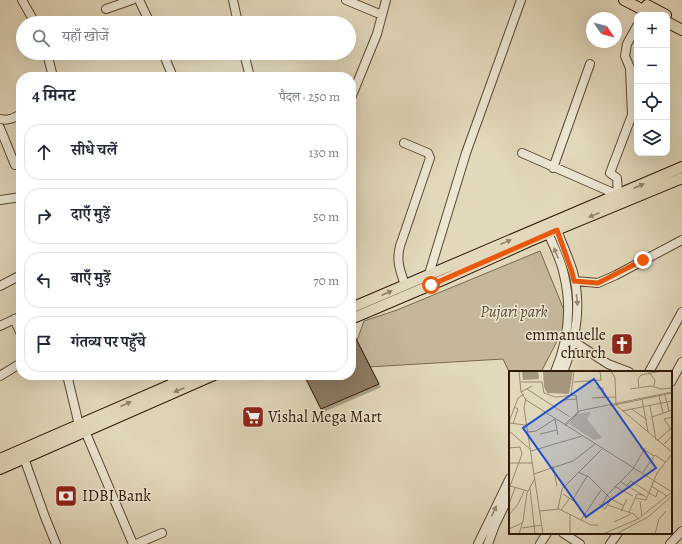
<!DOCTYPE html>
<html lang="hi">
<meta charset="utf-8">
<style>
:root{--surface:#fff;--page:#f6f6f7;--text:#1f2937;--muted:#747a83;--line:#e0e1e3}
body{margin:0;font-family:Alegreya,"Noto Serif Devanagari",serif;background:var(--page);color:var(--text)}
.controls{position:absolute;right:12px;top:12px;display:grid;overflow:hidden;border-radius:8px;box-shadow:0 4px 16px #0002}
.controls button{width:36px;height:36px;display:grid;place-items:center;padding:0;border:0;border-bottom:1px solid var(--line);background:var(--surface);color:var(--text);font:20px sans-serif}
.compass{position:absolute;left:586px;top:12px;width:36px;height:36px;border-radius:50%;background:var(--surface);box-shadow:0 4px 16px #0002;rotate:125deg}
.stop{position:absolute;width:12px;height:12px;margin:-9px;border:3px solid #ea580c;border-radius:50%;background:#fff}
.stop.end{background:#ea580c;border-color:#fff;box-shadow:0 1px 4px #0008}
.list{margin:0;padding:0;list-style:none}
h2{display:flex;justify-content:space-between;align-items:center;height:52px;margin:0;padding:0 16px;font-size:17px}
h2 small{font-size:13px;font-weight:400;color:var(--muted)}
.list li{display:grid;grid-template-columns:26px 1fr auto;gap:12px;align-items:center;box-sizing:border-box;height:56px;margin:0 8px 8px;padding:0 8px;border:1px solid var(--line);border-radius:16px}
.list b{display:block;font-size:15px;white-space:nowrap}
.list em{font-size:13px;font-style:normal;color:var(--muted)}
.icon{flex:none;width:22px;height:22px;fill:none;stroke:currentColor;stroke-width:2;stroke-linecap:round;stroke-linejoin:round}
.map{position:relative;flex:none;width:682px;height:544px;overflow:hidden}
.search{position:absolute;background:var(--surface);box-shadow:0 4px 16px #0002;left:16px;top:16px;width:340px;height:44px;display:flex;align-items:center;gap:10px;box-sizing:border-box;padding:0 14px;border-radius:22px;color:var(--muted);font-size:15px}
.panel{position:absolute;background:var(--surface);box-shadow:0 4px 16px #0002;left:16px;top:72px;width:340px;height:308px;border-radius:16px}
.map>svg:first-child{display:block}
</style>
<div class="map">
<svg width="682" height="544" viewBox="0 0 682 544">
<defs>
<filter id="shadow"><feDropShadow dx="1.5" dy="3" stdDeviation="0" flood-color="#0004"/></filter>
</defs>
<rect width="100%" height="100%" fill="#e2d8bb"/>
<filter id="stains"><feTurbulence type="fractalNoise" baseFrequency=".005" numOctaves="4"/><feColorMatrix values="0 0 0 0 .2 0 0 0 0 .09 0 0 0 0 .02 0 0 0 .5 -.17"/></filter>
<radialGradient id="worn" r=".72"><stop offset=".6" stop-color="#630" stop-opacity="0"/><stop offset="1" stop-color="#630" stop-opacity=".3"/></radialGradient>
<path fill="#c4b79c" stroke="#7a6851" d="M 540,251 L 568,320 L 541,372 L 510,372 L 510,374 L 503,359 L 351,368 L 351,357 L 364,321 L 397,310 Z"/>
<path fill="#8d7c64" stroke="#301806" filter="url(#shadow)" d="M 351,329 L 379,384 L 321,409 L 304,375 L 351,375 Z"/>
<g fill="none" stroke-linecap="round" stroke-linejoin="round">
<g stroke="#5c4833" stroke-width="10">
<path id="minor" d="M 22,0 L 35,23
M 139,0 L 150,23
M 233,0 L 238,23
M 346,0 L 382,15
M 106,9 L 132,0
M 47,53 L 53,77
M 163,53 L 173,77
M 244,53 L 250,77
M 351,98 L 377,34 L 386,0
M 0,119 C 8,121 14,118 21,114
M 0,128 L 15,165 L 21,163
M 404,143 L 428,153 L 430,158 L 400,246 C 396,261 400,270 405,285
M 522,153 L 618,195 L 617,178 L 610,173 L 632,115 L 630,68 L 625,56 L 627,44 L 637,26
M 553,168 L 590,64
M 0,200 L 21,197
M 555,225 C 561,241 568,256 573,272 C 582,306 576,340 563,372
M 546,228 C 552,243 561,259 564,275 C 572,308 568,341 555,372
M 429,274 L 466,153 L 521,0
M 575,281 L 598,283 L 616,275 L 682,240
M 0,286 L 21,275
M 14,319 L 21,334
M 0,326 L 21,316
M 573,341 L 608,364 L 629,372
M 649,372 L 682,312
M 67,375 L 79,425
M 0,376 L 21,363
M 671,382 L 682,362
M 85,431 L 133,544
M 24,458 L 45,517 L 56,544
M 563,533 L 580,544
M 136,544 L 162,533
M 478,544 L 510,478
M 488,544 L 495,525 L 510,494
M 540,544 L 547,533
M 610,544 L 618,533
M 670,544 L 682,531"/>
</g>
<g stroke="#301806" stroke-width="12">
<path id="major" d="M 624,0 L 653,15
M 647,5 L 666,15
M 667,22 L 682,30
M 351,308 L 682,167
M 351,319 L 445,279 L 530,241 L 682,178
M 0,459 L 193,375
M 0,469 L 214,375"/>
</g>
<use href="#minor" stroke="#ece6d3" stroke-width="8"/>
<use href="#major" stroke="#e2d8bb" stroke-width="10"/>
</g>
<defs><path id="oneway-solid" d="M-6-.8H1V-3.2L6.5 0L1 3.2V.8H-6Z"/></defs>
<g fill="#92826a">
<use href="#oneway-solid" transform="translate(639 186) rotate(-24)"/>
<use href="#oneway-solid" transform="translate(594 215) rotate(158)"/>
<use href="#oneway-solid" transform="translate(506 242) rotate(-22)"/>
<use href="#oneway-solid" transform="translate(387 293) rotate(-24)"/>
<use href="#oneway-solid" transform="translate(179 390) rotate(157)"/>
<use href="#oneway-solid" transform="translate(126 404) rotate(-24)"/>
</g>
<g fill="#978977">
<use href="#oneway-solid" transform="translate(556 253) rotate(-112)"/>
<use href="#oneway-solid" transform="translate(577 300) rotate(84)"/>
<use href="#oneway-solid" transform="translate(494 511) rotate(-65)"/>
</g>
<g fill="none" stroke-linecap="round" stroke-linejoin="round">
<path stroke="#ea580c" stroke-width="5" d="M 431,285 L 557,230 L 572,272 L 574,281 L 598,283 L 643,260"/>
</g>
<defs>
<g id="church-square" transform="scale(1.15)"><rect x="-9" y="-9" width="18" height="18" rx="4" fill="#8f2418" stroke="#ece6d3"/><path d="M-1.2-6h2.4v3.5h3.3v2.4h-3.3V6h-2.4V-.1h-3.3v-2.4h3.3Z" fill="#fff"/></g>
<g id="supermarket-square" transform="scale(1.15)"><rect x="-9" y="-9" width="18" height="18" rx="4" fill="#8f2418" stroke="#ece6d3"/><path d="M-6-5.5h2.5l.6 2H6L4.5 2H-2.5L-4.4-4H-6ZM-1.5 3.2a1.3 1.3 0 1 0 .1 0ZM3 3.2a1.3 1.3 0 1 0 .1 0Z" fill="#fff"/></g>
<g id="bank-square" transform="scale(1.15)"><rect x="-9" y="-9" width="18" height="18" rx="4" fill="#8f2418" stroke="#ece6d3"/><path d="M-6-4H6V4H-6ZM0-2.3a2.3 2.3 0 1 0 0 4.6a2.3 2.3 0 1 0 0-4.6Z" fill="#fff"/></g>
</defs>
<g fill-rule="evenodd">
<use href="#church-square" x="622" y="344"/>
<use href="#supermarket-square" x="253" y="417"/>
<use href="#bank-square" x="66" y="496"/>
</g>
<g text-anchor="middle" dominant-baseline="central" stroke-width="3" stroke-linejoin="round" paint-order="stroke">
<g font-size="16" font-style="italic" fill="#5c4833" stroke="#ece6d3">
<text x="514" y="312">Pujari park</text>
</g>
<g font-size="16" fill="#301806" stroke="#ece6d3" text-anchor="start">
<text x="606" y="335" text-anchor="end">emmanuelle<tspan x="606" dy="18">church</tspan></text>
<text x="268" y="417">Vishal Mega Mart</text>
<text x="82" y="496">IDBI Bank</text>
</g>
</g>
<g transform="translate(509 371)">
<rect width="163" height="163" fill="#e2d8bb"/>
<path d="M 82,41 L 78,48 L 93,67 L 85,69 L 60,53 L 67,43 Z" fill="#c4b79c"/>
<path d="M 13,0 L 29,0 L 30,8 L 14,9 ZM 34,0 L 64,0 L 60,23 L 38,22 L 35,16 Z" fill="#a5977d"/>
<path fill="none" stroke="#9b8b73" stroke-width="1" d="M 10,0 L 12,21 L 17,29 L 163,121M 102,0 L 106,7 L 107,34 L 163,81M 139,0 L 146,9 L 145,15M 12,11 L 33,11 L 35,22 L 46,26 L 67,24 L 69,40M 65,11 L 92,9 L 91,0M 130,16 L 129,8 L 132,4 L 153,0M 88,17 L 94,17 L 95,26M 18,18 L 61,46M 121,18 L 142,15 L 152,18 L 163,17M 12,21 L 23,15M 62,24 L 65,0M 156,24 L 160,40M 150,25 L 154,42M 17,27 L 15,37 L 34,163M 83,27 L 106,26M 133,28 L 139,61M 55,29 L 67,28M 101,35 L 163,22M 141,35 L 147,69M 123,38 L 138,49M 113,40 L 163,30M 143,46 L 163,39M 163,46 L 155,48 L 163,60M 0,51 L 9,27 L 15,23M 0,52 L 17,54M 4,53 L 9,38 L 5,36M 56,53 L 70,40 L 163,21M 56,55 L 70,41M 0,60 L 21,78M 19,61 L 27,60 L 46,48 L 49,64M 31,63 L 48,59M 148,70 L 161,58M 154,74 L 163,65M 131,76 L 145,85M 0,77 L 11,76 L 13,83 L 0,118M 22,80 L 73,65M 0,92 L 23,92M 44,95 L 48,115M 125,96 L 136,77M 69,101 L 80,106 L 102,128 L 115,135M 134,101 L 146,84 L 156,91M 25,103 L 64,90 L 86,73M 112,111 L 137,126M 1,115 L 19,120M 105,115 L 124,125M 117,115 L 122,110 L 147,126 L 149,119M 142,115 L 158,125M 21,117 L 26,163M 54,123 L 68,132M 127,127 L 137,129 L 148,102 L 163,83M 64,128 L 78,105M 131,130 L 133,145M 0,133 L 6,117M 90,133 L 96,138 L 102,128M 99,134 L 125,143 L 129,148M 92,136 L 98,124 L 125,97M 49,138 L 53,118 L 93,78M 52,139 L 61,127M 31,140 L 50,138 L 82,154 L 89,154M 112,140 L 118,128M 120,141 L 128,123 L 134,124M 61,143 L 61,163M 0,144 L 9,133 L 15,120M 72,149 L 92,119M 105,151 L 122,143M 13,157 L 33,154M 0,158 L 13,152M 10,163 L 14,150 L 18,122 L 25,109M 94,163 L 129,148 L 163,121M 107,163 L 139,146 L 163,125M 146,163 L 150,148 L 157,140"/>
<path fill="#1d4ed8" fill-opacity="0.15" stroke="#1d4ed8" stroke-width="2" d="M 85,8 L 147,97 L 77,146 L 14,57 Z"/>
<rect width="163" height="163" fill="none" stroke="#301806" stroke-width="2"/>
</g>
<rect width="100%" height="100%" filter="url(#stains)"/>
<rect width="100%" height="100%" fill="url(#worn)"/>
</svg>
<div class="controls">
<button>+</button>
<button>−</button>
<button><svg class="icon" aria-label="locate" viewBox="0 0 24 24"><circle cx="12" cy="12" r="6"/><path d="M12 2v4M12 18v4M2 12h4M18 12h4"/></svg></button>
<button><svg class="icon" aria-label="layers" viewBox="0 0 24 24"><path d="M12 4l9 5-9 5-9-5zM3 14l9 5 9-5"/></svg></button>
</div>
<svg class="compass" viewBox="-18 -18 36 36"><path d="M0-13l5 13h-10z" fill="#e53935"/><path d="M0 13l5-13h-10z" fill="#747a83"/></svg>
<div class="stop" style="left:431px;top:285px"></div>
<div class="stop end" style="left:643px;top:260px"></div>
<div class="search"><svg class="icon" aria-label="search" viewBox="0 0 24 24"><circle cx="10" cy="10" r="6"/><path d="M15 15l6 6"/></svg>यहाँ खोजें</div>
<section class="panel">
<h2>4 मिनट<small>पैदल · 250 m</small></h2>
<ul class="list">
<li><svg class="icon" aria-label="ahead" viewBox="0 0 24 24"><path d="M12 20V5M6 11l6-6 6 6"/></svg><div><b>सीधे चलें</b></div><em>130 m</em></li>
<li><svg class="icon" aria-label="right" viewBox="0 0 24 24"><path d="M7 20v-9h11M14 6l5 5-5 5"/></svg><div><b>दाएँ मुड़ें</b></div><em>50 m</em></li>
<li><svg class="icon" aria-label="left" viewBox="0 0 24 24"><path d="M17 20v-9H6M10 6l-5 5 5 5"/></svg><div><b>बाएँ मुड़ें</b></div><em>70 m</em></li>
<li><svg class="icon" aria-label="arrive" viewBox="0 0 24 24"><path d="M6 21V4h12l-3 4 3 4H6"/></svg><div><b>गंतव्य पर पहुँचे</b></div></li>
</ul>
</section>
</div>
